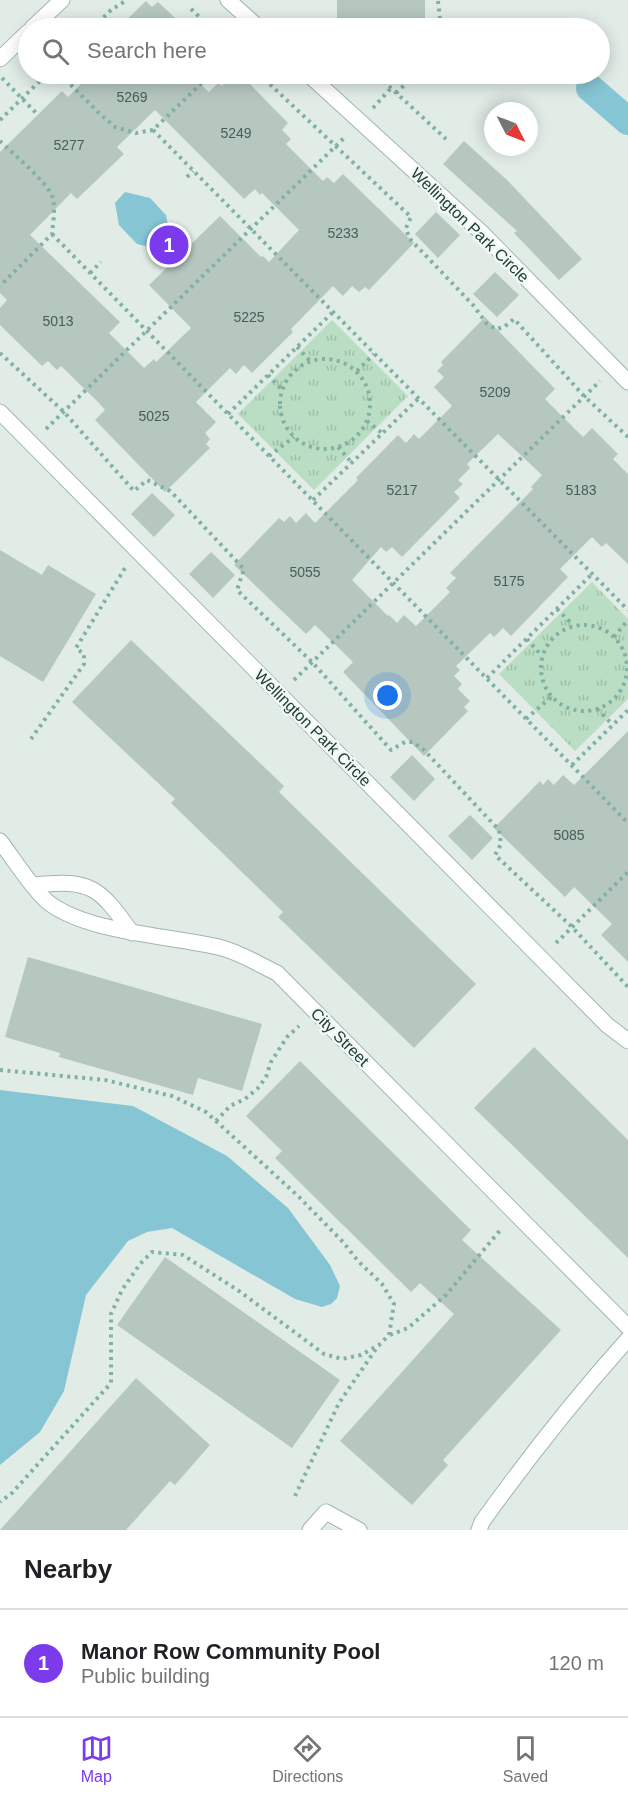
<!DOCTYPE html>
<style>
:root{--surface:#fff;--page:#f6f6f6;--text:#202124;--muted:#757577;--line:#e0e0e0;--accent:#7c3aed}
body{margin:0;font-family:Helvetica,sans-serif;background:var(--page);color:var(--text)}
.compass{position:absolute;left:484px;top:102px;width:54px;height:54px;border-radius:50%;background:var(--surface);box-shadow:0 3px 15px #0003;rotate:132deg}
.you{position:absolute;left:388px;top:696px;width:21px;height:21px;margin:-15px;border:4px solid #fff;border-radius:50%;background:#1a73e8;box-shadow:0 0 0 9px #1a73e833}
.badge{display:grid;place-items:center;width:39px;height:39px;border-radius:50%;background:var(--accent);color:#fff;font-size:20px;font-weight:700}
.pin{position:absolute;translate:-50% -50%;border:3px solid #fff;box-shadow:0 2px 6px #0006}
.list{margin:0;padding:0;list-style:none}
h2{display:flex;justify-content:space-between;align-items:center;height:78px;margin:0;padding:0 24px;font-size:26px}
h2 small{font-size:20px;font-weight:400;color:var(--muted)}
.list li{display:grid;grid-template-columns:39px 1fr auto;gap:18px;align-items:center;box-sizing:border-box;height:108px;padding:0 24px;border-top:2px solid var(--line)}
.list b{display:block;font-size:22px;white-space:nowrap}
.list p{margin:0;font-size:20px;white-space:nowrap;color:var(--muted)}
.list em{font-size:20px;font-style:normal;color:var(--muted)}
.icon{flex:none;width:33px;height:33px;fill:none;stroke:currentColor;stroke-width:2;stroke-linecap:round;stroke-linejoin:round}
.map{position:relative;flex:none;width:628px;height:1530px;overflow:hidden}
.search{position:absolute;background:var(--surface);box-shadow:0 3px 15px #0003;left:18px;right:18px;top:18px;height:66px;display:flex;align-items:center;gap:15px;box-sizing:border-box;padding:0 21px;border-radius:33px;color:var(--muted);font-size:22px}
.sheet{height:186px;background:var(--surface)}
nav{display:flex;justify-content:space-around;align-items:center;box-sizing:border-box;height:84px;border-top:2px solid var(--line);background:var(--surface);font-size:16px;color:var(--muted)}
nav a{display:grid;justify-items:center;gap:3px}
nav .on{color:var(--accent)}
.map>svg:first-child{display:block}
</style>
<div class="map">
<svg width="628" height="1530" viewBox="0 0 628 1530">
<defs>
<pattern id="park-tufts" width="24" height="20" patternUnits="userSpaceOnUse" patternTransform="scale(1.5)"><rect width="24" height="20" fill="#b9dec4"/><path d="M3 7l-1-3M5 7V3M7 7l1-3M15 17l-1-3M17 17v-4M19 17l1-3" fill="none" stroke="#9fbfa9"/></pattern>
</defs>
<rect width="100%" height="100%" fill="#e1ece7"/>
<path fill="url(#park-tufts)" d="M 332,320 L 408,396 L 314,490 L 238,414 Z
M 592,582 L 628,619 L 628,699 L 575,751 L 499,674 Z"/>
<path fill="#86c5d3" d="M 125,192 L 150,198 L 166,215 L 171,240 L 161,250 L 137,244 L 119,225 L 115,203 Z
M 0,1090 L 133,1106 L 227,1156 L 288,1208 L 330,1265 L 340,1286 L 337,1298 L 331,1304 L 322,1307 L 295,1299 L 172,1228 L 147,1232 L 128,1241 L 86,1295 L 64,1391 L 40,1432 L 0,1465 Z"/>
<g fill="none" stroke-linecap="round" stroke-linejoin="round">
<path stroke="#86c5d3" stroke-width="28" d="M 590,88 L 628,121"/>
</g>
<path fill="#b6c7c0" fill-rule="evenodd" d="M 337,0 L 425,0 L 425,28 L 337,28 Z
M 146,1 L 152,7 L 158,2 L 186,28 L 118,28 Z
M 91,74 L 189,74 L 209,92 L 218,83 L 222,86 L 227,80 L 232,85 L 241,75 L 288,123 L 282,130 L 291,139 L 286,144 L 323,181 L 327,177 L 334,183 L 343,174 L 414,243 L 369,290 L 365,287 L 359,292 L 352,286 L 343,296 L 333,286 L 291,329 L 293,332 L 252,373 L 244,365 L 236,374 L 230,368 L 196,402 L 216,422 L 205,433 L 210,439 L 206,444 L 210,448 L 165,492 L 95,420 L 105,410 L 99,403 L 61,366 L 57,370 L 48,361 L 42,366 L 0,325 L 0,308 L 7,300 L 0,293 L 0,152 L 62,91 L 68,97 ZM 155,110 L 244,199 L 255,189 L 260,195 L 262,193 L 299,230 L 269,262 L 263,256 L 261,257 L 220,216 L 149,285 L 191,328 L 156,362 L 154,359 L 144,368 L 109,333 L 120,322 L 30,235 L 71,193 L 77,199 L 124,154 L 117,147 Z
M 464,141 L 507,180 L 582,259 L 559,280 L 514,233 L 517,231 L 443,164 Z
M 436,212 L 460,235 L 438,258 L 415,234 Z
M 495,272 L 519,295 L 497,317 L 473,294 Z
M 485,317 L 555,389 L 545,399 L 583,437 L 592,428 L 618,454 L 613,459 L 628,474 L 628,564 L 606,543 L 602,547 L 592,537 L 560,569 L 568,577 L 511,636 L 503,628 L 494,637 L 490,633 L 456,666 L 460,670 L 454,676 L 462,684 L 458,689 L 470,701 L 464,707 L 468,711 L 424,756 L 343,672 L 353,662 L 315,625 L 306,634 L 234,565 L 279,518 L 284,522 L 290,516 L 296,523 L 306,513 L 315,523 L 358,480 L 356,478 L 398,435 L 406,443 L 414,434 L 419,439 L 452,406 L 434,387 L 444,377 L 437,371 L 443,365 L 441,362 ZM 498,434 L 542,475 L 531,487 L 533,489 L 450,573 L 456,578 L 446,588 L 450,592 L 416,626 L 404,615 L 397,623 L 389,615 L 388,616 L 352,580 L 381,547 L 386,552 L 392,547 L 402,557 L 460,498 L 454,492 L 463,484 L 458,480 L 470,468 L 467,464 Z
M 152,493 L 175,515 L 154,537 L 131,514 Z
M 0,550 L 42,575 L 48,565 L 96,594 L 43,682 L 0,656 Z
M 211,552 L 235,575 L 213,598 L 189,574 Z
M 131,640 L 284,786 L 279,792 L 476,984 L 414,1048 L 278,917 L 283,912 L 171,803 L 175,799 L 72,702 Z
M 628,731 L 628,962 L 601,935 L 612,924 L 574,887 L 565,897 L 494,828 L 540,781 L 543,785 L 548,779 L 554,785 L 563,775 L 574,785 Z
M 412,755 L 435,779 L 414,801 L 390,777 Z
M 470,815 L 493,838 L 472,860 L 448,836 Z
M 28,957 L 262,1024 L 242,1091 L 198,1078 L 193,1095 L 59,1057 L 60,1053 L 5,1037 Z
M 534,1047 L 628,1140 L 628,1258 L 474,1108 Z
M 300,1061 L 471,1230 L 462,1240 L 561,1330 L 443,1460 L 448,1465 L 412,1505 L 340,1441 L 454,1314 L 420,1283 L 411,1292 L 275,1158 L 282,1151 L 246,1116 Z
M 165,1257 L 340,1380 L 292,1448 L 117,1325 Z
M 136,1378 L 210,1445 L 175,1485 L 170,1481 L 126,1530 L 0,1530 Z"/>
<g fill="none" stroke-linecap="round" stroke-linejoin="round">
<g stroke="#a3b4ae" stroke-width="17">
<path id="lane" d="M 228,0 L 259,28
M 32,28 L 62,0
M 0,59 L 28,32
M 308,74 L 482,233 L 628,382
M 0,412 L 607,1025 L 628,1041
M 0,841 C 13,858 33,890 49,903 C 91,934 171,935 222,948 C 241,953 260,965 277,973 L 628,1327
M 34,885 C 92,879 99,887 132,933
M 310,1530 L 326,1512 L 359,1530
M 479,1530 L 482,1522 C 528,1458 576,1397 628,1339"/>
</g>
<path stroke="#80b1a3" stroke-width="4" stroke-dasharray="3 4.5" stroke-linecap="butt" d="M 438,1 L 441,28
M 191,9 L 211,28
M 93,28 L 111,10 L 127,0
M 60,74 L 99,113 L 115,127 L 136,133 L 153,130 L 211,74
M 259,74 L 411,217 L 406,228 L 409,238 L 473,305 L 487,324 L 496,329 L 504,327 L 514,319 L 584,396 L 628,437
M 378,76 L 446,139
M 2,78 L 37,114
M 396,93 L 416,74
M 373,108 L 391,88
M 0,120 L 47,74
M 153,130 L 628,610
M 0,141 C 12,153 46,181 52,196 C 56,207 53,222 52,234 L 0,286
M 187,177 L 193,171
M 52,234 L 628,823
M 90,273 L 101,262
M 297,347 L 310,361
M 0,353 L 63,411 L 134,491 L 147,480 L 170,491 L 176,497 L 244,569 L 237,590 L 312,662 L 391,750 L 405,742 L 413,742 L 424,750 L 499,830 L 501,844 L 495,855 L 572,927 L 628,987
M280 404a45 45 0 1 1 90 0a45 45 0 1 1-90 0Z
M 357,371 L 374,354
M 268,375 L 282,390
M 228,414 L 333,312
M 367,421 L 382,433
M 46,429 L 345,137
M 338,447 L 352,463
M 269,456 L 294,437
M 313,500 L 418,399
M 557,609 L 573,625
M541 668a43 43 0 1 1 86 0a43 43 0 1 1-86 0Z
M 614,637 L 628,620
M 527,639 L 542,656
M 487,678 L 592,574
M 294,680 L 600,381
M 597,709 L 613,725
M 526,719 L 551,697
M 31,739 L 84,664 L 84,654 L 76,648 L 125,568
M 572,765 L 628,710
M 556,943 L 628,872
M 0,1070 L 105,1080 L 172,1096 L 206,1112 L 298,1196 L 343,1242 L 358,1261 L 382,1284 L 394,1304 L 389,1335 L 379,1345 L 361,1355 L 342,1359 L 324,1354 L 239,1291 L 183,1255 L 152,1252 L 140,1264 L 122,1290 L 111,1314 L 111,1383 L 12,1493 L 0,1502
M 216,1121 L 230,1106 L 245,1099 L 258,1088 L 266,1077 L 271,1062 L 287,1037 L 299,1026
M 390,1335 L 408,1328 L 446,1295 L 502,1228
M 295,1496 L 339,1403 L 378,1346"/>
<use href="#lane" stroke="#fff" stroke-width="15"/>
</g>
<g text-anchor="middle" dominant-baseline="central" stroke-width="5" stroke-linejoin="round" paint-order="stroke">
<g font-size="14" fill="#466058">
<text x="132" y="97">5269</text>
<text x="236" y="133">5249</text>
<text x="69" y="145">5277</text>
<text x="343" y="233">5233</text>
<text x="249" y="317">5225</text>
<text x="58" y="321">5013</text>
<text x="495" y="392">5209</text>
<text x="154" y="416">5025</text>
<text x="402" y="490">5217</text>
<text x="581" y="490">5183</text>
<text x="305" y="572">5055</text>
<text x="509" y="581">5175</text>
<text x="569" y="835">5085</text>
</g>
<g font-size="16" fill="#203d36" stroke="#f1f8f5">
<text transform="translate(470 225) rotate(44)">Wellington Park Circle</text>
<text transform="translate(313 728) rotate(45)">Wellington Park Circle</text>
<text transform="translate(340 1037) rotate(45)">City Street</text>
</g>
</g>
</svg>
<svg class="compass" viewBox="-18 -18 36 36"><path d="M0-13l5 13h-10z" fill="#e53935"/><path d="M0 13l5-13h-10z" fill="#757577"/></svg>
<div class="you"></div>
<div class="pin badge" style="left:169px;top:245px">1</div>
<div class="search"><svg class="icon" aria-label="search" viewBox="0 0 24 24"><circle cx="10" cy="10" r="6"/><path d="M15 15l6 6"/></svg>Search here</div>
</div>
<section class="sheet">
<h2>Nearby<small></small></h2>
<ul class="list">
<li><span class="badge">1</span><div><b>Manor Row Community Pool</b><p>Public building</p></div><em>120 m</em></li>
</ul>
</section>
<nav>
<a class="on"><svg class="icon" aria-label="map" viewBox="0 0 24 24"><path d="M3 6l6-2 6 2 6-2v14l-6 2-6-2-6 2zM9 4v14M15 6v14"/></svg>Map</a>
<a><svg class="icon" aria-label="directions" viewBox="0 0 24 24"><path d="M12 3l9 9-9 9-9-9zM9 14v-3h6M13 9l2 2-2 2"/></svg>Directions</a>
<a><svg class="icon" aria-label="saved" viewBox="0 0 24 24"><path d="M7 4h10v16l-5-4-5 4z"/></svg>Saved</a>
</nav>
